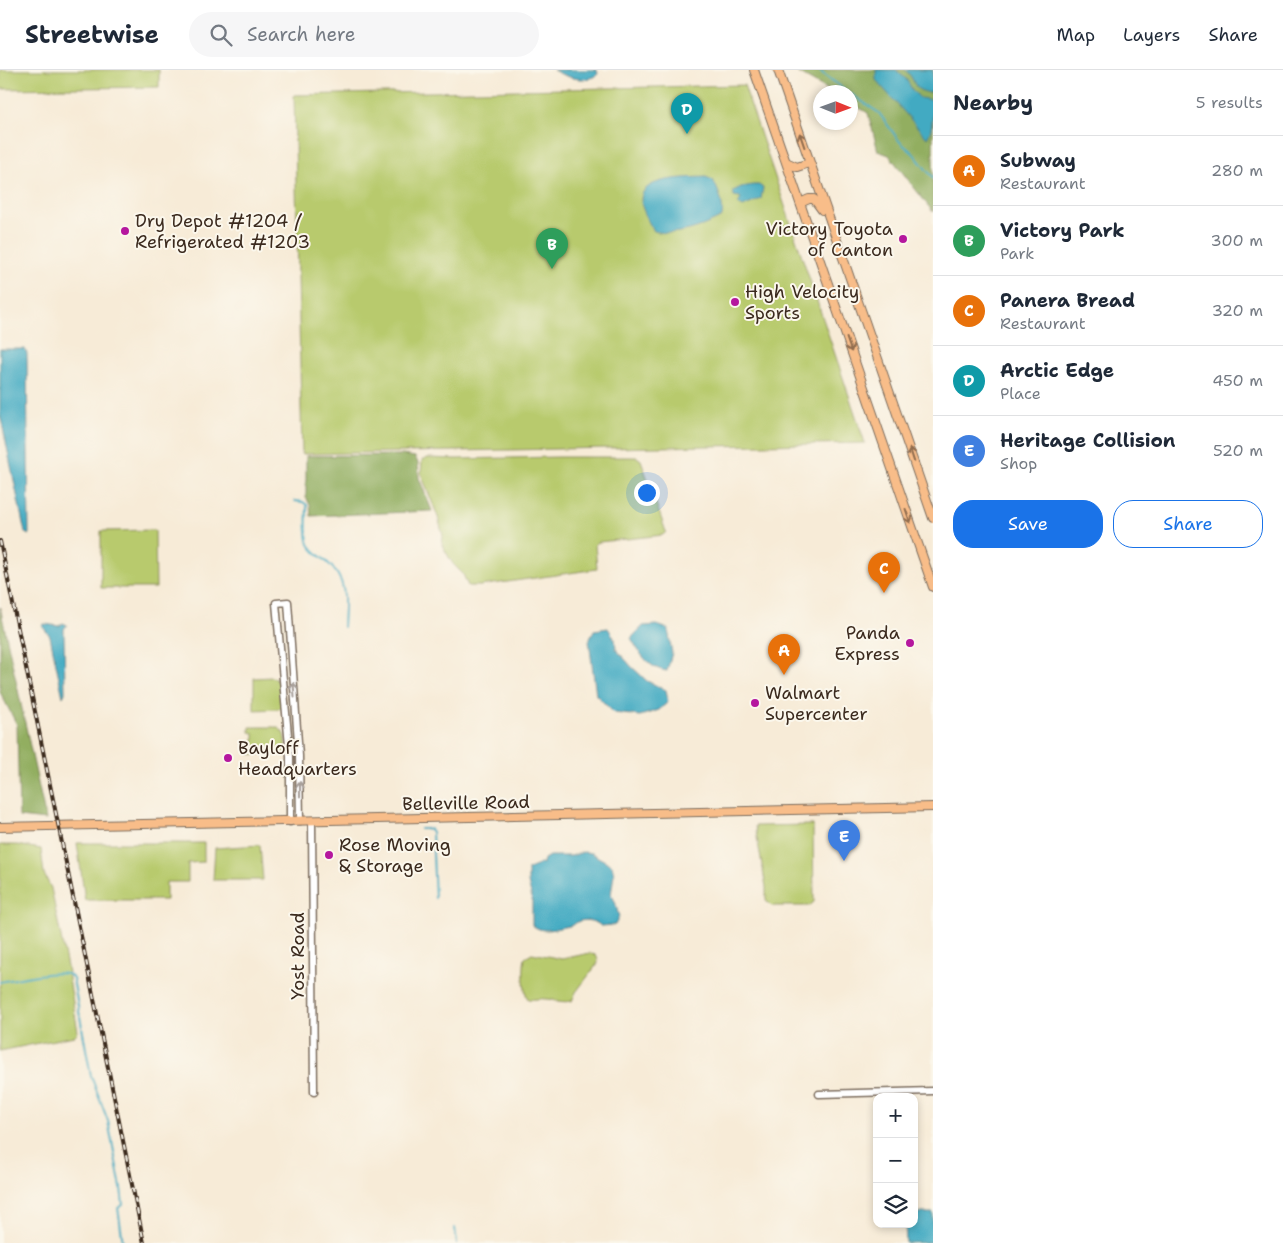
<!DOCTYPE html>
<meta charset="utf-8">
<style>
:root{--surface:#fff;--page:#f6f6f7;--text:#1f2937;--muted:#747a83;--line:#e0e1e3;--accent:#1a73e8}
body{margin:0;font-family:"Shantell Sans",sans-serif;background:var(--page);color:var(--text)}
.controls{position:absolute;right:15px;bottom:15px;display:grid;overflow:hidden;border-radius:10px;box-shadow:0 2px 8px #0003}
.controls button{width:45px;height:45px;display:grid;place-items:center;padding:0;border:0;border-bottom:1px solid var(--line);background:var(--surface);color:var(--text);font:25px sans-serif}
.compass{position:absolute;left:813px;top:15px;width:45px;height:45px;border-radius:50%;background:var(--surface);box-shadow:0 2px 8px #0003;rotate:91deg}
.you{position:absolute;left:646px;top:422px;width:18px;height:18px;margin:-12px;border:4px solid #fff;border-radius:50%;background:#1a73e8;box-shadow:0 0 0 8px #1a73e833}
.badge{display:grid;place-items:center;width:32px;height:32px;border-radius:50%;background:var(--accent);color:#fff;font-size:16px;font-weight:700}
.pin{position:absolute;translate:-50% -41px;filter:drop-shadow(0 1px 2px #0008)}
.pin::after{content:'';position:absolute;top:26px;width:18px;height:15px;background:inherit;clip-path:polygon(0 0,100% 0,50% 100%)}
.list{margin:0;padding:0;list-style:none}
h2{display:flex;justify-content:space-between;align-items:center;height:65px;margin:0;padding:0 20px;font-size:21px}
h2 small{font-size:16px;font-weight:400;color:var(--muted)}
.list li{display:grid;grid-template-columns:32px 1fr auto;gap:15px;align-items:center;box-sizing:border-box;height:70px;padding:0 20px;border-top:1px solid var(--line)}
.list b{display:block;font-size:19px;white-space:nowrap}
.list p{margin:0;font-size:16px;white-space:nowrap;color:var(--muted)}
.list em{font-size:16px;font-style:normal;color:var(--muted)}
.actions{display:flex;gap:10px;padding:15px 20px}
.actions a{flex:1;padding:11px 0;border:1px solid var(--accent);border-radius:20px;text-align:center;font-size:18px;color:var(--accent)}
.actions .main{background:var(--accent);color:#fff}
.icon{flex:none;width:28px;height:28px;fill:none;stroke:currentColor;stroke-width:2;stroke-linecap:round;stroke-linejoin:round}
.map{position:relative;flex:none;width:933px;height:1173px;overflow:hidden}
header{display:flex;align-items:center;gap:30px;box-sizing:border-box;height:70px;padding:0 25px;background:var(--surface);border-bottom:1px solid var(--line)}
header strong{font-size:24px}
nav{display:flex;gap:28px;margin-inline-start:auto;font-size:18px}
.search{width:350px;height:45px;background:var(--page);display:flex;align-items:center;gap:12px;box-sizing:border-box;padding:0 18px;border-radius:28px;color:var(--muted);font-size:19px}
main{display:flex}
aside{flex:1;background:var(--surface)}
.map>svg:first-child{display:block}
</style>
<header>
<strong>Streetwise</strong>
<div class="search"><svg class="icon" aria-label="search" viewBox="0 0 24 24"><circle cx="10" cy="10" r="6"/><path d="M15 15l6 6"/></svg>Search here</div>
<nav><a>Map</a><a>Layers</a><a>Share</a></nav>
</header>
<main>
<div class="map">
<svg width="933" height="1173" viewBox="0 0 933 1173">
<rect width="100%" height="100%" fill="#fbf7ec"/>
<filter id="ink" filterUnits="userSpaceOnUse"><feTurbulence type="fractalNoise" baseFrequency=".02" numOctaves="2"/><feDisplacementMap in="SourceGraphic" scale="10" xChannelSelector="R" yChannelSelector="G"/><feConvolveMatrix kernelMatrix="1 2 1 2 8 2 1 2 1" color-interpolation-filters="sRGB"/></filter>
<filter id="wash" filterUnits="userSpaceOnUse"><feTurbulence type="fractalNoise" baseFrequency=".0096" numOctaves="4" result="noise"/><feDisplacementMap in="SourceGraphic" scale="20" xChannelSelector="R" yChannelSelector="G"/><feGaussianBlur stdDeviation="1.12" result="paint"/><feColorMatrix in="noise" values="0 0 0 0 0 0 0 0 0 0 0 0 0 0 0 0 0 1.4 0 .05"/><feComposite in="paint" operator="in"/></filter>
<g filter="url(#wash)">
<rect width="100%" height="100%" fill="#f7ebd7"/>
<path fill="#b8ca6d" stroke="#7a7a46" d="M 0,0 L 159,0 L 159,17 L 0,19 Z
M 744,15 L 865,373 L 302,384 L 294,25 Z
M 559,387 L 637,387 L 641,390 L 666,462 L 663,465 L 599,472 L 595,474 L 597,499 L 480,516 L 468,516 L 463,504 L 453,494 L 442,475 L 443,466 L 438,447 L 421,404 L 422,390 L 428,388 L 456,389 Z
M 155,460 L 156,518 L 101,518 L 101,461 Z
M 272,607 C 283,611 281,625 282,636 L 279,639 L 254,640 L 254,608 Z
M 250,657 L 276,657 C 287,661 285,672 286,681 L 282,684 L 249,684 L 249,679 L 254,679 L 254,663 L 250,662 Z
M 813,755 L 814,832 L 809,836 L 772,836 L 766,830 L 766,817 L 755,756 Z
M 77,773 L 204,773 L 204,792 L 188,793 L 188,812 L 166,812 L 166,830 L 85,830 Z
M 0,775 L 17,775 L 41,779 L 44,804 L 51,818 L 67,897 L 78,962 L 74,966 L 0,981 Z
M 260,775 L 263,810 L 213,810 L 215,778 Z
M 532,883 L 562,889 L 590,883 L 597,886 L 598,893 L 576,922 L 572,931 C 562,933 556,930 546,929 C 540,928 534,930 528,929 C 523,922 523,896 525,887 Z"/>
<path fill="#92ae60" stroke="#666c3f" d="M 793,0 L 933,0 L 933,142 L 889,85 L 878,81 L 868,43 L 851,33 L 851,22 L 832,22 Z
M 402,385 L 415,387 L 418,393 L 419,408 L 432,441 L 311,446 L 310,435 L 306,427 L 306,386 Z
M 0,537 L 46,750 L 19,747 L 17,655 L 0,622 Z"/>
<path fill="#42aac2" stroke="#3e6a70" d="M 553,0 L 597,0 L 598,4 C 586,14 565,7 553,0 Z
M 876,0 L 896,0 L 906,9 L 913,21 L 920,28 L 933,30 C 933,41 933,61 927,68 L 876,10 Z
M 905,0 L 933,0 L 932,21 L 930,23 C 909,19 919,12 905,0 Z
M 706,107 L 713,110 C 719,122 724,133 722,147 C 703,157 676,167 654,161 C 649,154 646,147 643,139 C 630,106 686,108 706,107 Z
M 753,115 L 759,115 L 763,118 L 761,129 L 743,137 L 738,134 L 741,129 L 740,127 L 734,126 L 733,121 L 741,117 Z
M 0,279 L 25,279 L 27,284 L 29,465 L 25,463 L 0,344 Z
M 63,553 L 67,555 L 64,559 L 65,623 L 63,627 L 50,566 L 42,556 L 44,554 L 59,556 Z
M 657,555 L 668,559 L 672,583 L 667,601 C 649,599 640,584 631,568 L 643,556 Z
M 608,558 L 615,569 L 616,579 L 631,596 L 647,611 L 666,620 L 668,632 L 659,640 L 640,646 L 614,643 L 596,625 L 589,571 L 594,560 Z
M 583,782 L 591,783 L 612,795 L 614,804 L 611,825 L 615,831 L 619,847 L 615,855 L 601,856 C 593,849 579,848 571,856 C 556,857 545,865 532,855 L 532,829 L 528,812 L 528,799 L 543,793 L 544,789 L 549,786 L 571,786 Z
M 914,1143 L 933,1143 L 933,1172 L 906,1173 L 905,1154 L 914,1154 Z"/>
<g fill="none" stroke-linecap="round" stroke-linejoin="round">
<path stroke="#42aac2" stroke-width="2" d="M 818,0 L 848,22
M 851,24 L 879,43 L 900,72 L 913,83 L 933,108
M 295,431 L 303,432 L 307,435 C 307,447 305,463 309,474 C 313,482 322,487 328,493 C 349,512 344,532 343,557
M 420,759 L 430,759 L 432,762 L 435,828
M 0,912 C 14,909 59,899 70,905 L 73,909 L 91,1006 L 108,1051 L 121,1118 L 123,1135 L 118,1138 L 123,1173
M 455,1158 L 457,1173"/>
</g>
</g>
<g filter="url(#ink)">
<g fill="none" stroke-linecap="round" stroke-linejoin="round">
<g stroke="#7d6e5f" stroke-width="9">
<path id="minor" d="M 312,751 L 314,1022
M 290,752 L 290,687 L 276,533 L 288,532 L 299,686 L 300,751
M 819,1024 L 933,1021"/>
</g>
<g stroke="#7d6e5f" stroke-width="10">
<path id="major" d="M 754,0 L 933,517
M 778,0 L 933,448
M 786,92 L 797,97 L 809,93
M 800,133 L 809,129 L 814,129 L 822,140
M 0,757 L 933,737"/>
</g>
<use href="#minor" stroke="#fff" stroke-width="6"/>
<use href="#major" stroke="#f8bd89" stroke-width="8"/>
<g stroke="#3b2a1e" stroke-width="4">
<path id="rail" d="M 0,471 L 144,1173"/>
</g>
<use href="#rail" stroke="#fbf7ec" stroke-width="2" stroke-dasharray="5.5" stroke-linecap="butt"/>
</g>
<defs><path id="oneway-shaft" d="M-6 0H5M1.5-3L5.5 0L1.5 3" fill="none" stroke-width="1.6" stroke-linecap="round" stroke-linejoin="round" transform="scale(1.25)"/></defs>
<g stroke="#906c4e">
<use href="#oneway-shaft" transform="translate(802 70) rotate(-109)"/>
<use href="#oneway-shaft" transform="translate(849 275) rotate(71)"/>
<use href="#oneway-shaft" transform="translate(912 385) rotate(-108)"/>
<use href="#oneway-shaft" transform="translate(908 446) rotate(71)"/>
</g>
<g stroke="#a79f9a">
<use href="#oneway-shaft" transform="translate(294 620) rotate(-94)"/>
<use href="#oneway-shaft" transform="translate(300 719) rotate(-90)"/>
</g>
</g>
<g fill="#b5179e" stroke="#fbf7ec" stroke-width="2">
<circle cx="125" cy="161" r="5"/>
<circle cx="903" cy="169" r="5"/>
<circle cx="735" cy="232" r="5"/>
<circle cx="910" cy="573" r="5"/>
<circle cx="755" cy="633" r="5"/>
<circle cx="228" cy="688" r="5"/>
<circle cx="329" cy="785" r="5"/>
</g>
<g text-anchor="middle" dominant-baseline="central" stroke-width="4" stroke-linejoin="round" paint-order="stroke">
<g font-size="18" fill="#3b2a1e" stroke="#fbf7ec" text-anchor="start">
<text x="135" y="151">Dry Depot #1204 /<tspan x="135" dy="21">Refrigerated #1203</tspan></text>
<text x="893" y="159" text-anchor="end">Victory Toyota<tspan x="893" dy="21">of Canton</tspan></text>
<text x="745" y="222">High Velocity<tspan x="745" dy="21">Sports</tspan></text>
<text x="900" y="563" text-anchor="end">Panda<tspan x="900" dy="21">Express</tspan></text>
<text x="765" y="623">Walmart<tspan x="765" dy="21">Supercenter</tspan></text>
<text x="238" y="678">Bayloff<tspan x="238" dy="21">Headquarters</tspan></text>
<text x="339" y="775">Rose Moving<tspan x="339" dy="21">&amp; Storage</tspan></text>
</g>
<g font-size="18" fill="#3b2a1e" stroke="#fbf7ec">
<text transform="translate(466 733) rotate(-1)">Belleville Road</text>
<text transform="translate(298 886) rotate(-90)">Yost Road</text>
</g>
</g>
</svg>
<div class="controls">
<button>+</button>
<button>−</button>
<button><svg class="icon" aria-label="layers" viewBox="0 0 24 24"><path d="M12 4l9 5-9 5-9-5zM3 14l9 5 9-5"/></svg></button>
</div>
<svg class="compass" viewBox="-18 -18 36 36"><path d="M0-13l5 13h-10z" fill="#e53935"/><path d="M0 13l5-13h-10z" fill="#747a83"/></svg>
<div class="you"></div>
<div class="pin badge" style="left:784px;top:605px;background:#e8710a">A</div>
<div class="pin badge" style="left:552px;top:199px;background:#2e9e5b">B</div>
<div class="pin badge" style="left:884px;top:523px;background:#e8710a">C</div>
<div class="pin badge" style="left:687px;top:64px;background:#0f9aa8">D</div>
<div class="pin badge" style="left:844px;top:791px;background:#3f7fe0">E</div>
</div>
<aside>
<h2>Nearby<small>5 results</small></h2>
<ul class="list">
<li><span class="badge" style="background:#e8710a">A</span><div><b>Subway</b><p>Restaurant</p></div><em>280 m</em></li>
<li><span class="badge" style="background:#2e9e5b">B</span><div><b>Victory Park</b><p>Park</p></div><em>300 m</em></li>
<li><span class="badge" style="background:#e8710a">C</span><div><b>Panera Bread</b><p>Restaurant</p></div><em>320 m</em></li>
<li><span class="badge" style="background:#0f9aa8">D</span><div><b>Arctic Edge</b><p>Place</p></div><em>450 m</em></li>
<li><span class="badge" style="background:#3f7fe0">E</span><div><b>Heritage Collision</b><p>Shop</p></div><em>520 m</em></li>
</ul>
<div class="actions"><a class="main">Save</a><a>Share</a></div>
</aside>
</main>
